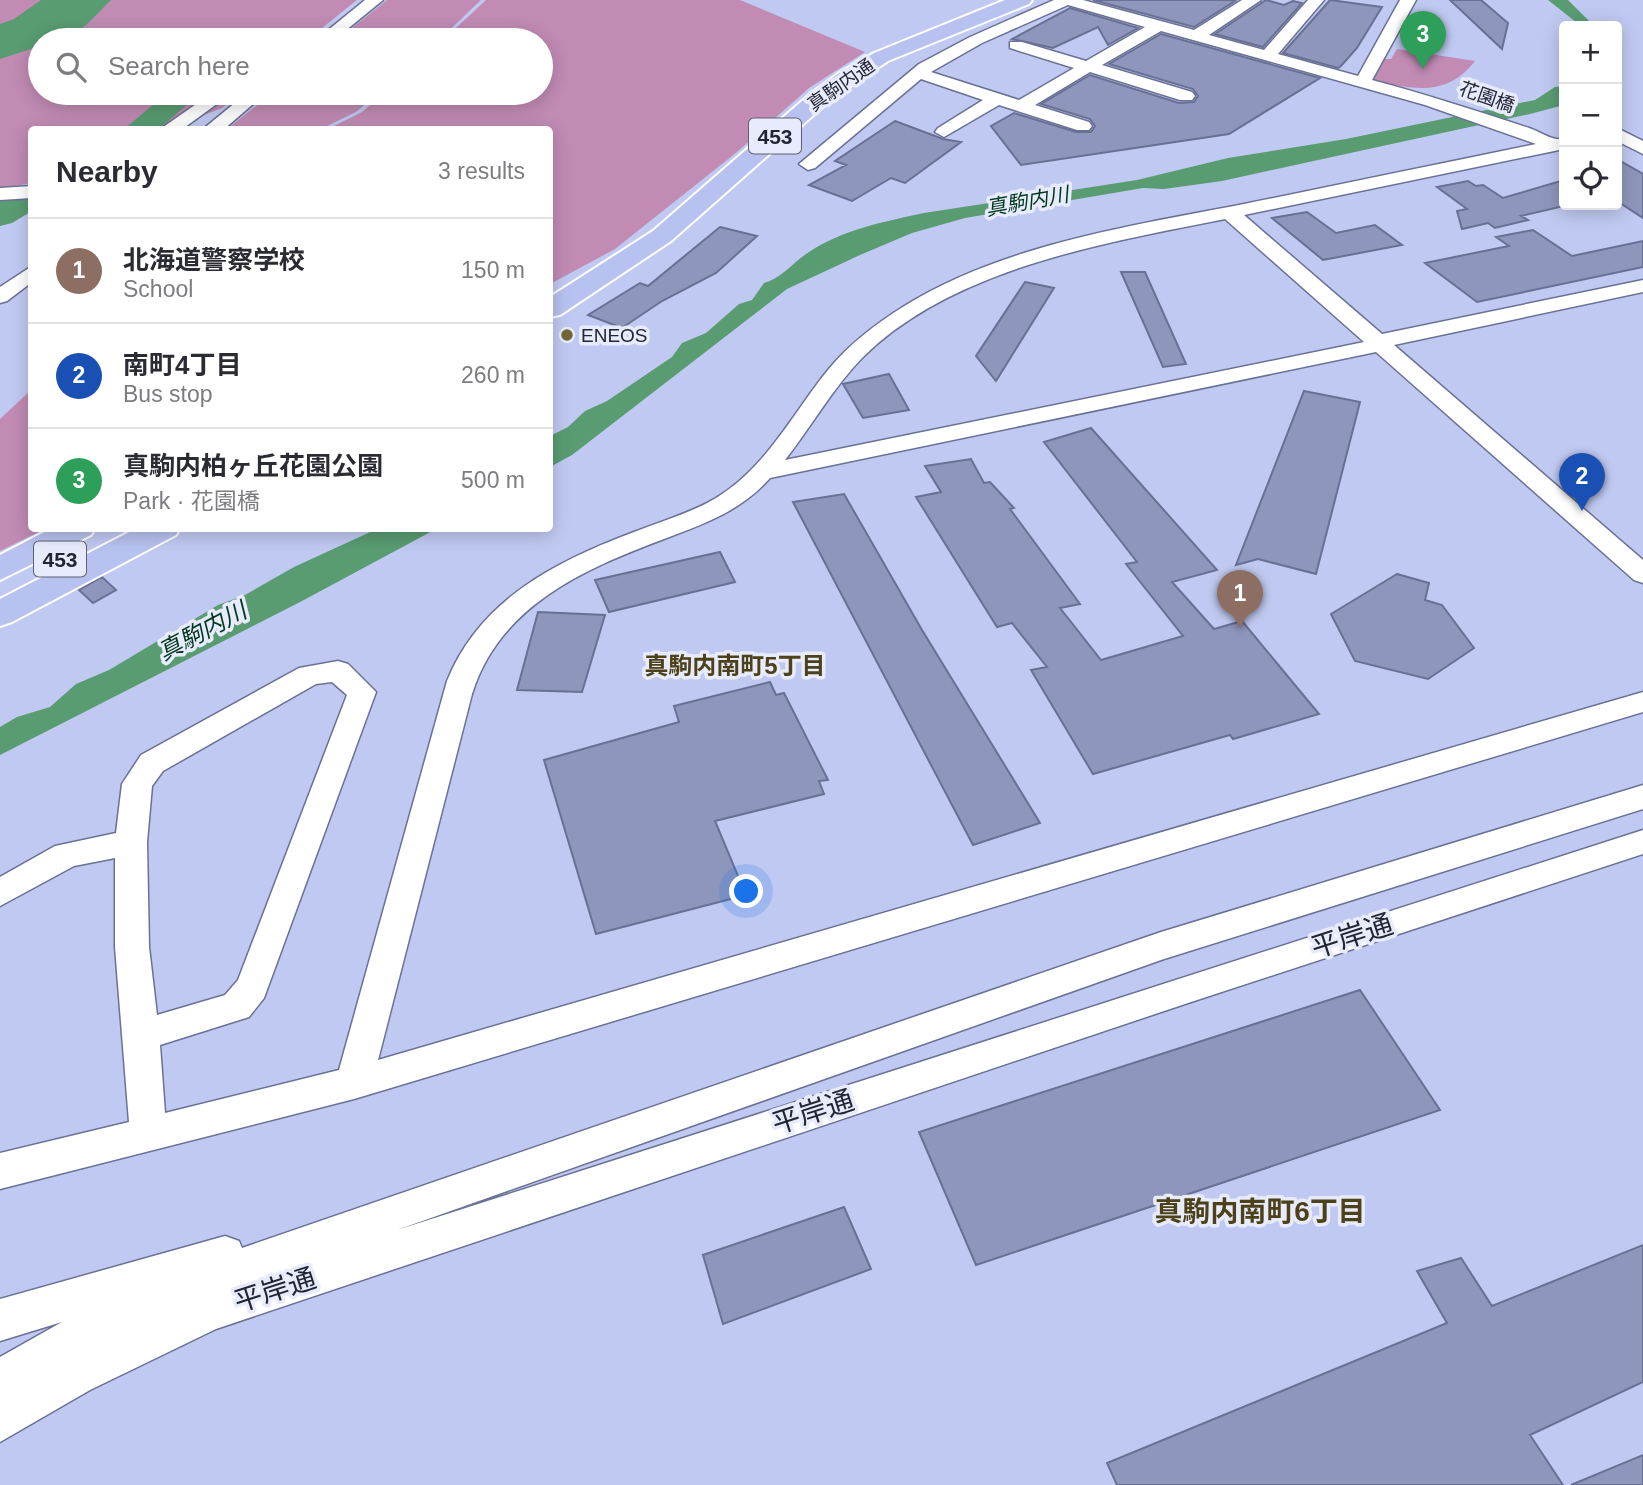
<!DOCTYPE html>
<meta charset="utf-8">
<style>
:root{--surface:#fff;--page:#f7f7f7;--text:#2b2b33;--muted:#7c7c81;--line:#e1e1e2;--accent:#db2777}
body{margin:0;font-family:Helvetica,"Noto Sans JP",sans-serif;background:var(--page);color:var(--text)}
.controls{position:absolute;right:21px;top:21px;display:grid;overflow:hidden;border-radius:7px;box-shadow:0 4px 18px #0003}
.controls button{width:63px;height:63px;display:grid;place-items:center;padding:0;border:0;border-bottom:2px solid var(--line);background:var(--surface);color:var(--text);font:35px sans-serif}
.you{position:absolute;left:747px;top:892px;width:24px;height:24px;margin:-18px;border:5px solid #fff;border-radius:50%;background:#1a73e8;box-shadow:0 0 0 10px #1a73e833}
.badge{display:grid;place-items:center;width:46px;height:46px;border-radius:50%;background:var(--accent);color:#fff;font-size:23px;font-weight:700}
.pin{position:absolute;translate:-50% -58px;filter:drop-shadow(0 2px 4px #0008)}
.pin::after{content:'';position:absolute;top:37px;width:24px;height:21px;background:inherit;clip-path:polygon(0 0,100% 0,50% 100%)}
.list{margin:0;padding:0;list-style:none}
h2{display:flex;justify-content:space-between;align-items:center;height:91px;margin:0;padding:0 28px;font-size:30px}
h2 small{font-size:23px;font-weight:400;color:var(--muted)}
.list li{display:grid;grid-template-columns:46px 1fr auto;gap:21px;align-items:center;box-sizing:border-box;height:105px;padding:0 28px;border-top:2px solid var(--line)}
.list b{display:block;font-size:26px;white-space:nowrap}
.list p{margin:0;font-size:23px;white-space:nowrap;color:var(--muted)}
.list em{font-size:23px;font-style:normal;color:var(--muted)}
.icon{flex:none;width:38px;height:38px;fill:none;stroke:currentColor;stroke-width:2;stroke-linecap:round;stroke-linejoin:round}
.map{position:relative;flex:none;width:1643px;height:1485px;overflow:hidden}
.search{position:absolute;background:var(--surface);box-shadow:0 4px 18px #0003;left:28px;top:28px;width:525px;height:77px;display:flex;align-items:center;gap:18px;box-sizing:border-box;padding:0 24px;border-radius:38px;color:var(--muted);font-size:26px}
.panel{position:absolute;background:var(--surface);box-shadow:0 4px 18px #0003;left:28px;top:126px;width:525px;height:406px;border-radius:7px}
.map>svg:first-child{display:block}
</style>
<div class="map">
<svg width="1643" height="1485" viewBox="0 0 1643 1485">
<rect width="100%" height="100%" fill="#c0c9f1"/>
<path fill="#c18bb4" d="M 0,0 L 357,0 L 307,40 L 40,40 L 40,93 L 242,93 L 222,108 L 168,129 L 32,130 L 31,183 L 0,189 Z
M 387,0 L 481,0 L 439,40 L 337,40 Z
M 486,0 L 740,0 L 865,52 L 809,88 L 737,152 L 615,249 L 550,284 L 550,130 L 328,129 L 362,112 L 384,93 L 541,93 L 541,40 L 443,40 Z
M 1397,49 L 1475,61 C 1446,98 1412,89 1372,80 L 1384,59 L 1391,59 Z
M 272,93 L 379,93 L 356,112 L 321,129 L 227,129 Z
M 31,390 L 32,528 L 45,529 L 0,551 L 0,419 Z"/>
<path fill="#599c72" d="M 41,0 L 111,0 C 85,25 79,40 40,40 L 40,46 L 0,59 L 0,24 L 14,19 Z
M 1548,0 L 1568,0 L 1594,26 L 1581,26 Z
M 1564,86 L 1564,105 L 1530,114 L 1222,181 L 1164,189 L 1143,188 L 965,218 L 912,233 L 860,255 L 787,289 L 572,455 L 550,467 L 550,436 L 568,427 L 585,411 L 607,401 L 672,357 L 682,343 L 706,333 L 739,304 L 752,300 L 764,283 C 781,279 793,262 809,252 C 842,230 886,221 924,213 L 1137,180 L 1228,158 L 1346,139 L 1535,100 L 1555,87 Z
M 379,528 L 436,529 L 302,601 L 0,755 L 0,727 L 17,717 L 50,707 L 76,684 L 109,670 L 218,605 L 245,595 L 294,567 Z"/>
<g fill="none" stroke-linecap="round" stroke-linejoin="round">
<path fill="#599c72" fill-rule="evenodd" d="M 161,93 L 191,93 L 190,102 L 158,130 L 123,130 L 160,99 Z
M 32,186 L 32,211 L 12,223 L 0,226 L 0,201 Z"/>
</g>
<path fill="#8e96bc" stroke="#687094" stroke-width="2" d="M 1093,0 L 1229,0 L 1235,1 L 1194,27 Z
M 1266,0 L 1284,5 L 1293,1 L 1302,3 L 1263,47 L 1215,34 Z
M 1330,0 L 1382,7 L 1357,48 L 1341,66 L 1338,68 L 1283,53 Z
M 1450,0 L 1481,0 L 1508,23 L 1502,49 Z
M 1070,8 L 1138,28 L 1108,45 L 1098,27 L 1053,48 L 1012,39 Z
M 1161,34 L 1320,78 L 1229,134 L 1021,165 L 991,126 L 1014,113 L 1076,132 L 1091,132 L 1095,126 L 1090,119 L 1041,104 L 1090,75 L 1179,103 L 1194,102 L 1198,96 L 1193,89 L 1109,64 Z
M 895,121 L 943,139 L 961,142 L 905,183 L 891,178 L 852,201 L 809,185 L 846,165 L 835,161 Z
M 1617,159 L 1643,174 L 1643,218 L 1617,201 Z
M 1564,180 L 1564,206 L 1521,216 L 1528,220 L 1495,228 L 1488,223 L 1462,229 L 1457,211 L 1467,209 L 1437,187 L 1468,181 L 1476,186 L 1483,185 L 1503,198 Z
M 1307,212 L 1336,233 L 1375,225 L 1402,245 L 1323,260 L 1272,218 Z
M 720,227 L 757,236 L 716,273 L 662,301 L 622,328 L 588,315 L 640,283 L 648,286 Z
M 1533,230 L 1572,256 L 1643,241 L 1643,267 L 1477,302 L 1425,263 L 1509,246 L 1496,237 Z
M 1121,272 L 1145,272 L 1186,364 L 1163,367 Z
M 1025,282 L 1054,288 L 996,381 L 976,356 Z
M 889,374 L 909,410 L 863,418 L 843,384 Z
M 1304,391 L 1360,402 L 1316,574 L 1258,559 L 1236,565 Z
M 1091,428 L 1217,570 L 1172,582 L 1214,629 L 1242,621 L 1319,714 L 1233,739 L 1230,735 L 1093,774 L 1031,670 L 1047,667 L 1012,623 L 997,627 L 916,497 L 941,492 L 925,466 L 971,459 L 984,483 L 990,482 L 1014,508 L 1010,509 L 1080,604 L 1060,608 L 1101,660 L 1183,636 L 1126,564 L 1137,562 L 1044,442 Z
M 844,494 L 922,630 L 1040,823 L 973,845 L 793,502 Z
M 720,552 L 735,582 L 609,612 L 595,580 Z
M 1397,574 L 1429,583 L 1425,600 L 1442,605 L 1474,648 L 1428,679 L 1355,661 L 1331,614 Z
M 102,577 L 116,590 L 93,603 L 79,590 Z
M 538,612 L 605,615 L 582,692 L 517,690 Z
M 770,682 L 776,695 L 784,693 L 828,780 L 819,781 L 824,794 L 715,821 L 746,895 L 596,934 L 544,760 L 679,722 L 674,706 Z
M 1360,990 L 1440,1110 L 976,1265 L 919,1132 Z
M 844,1207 L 871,1269 L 723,1324 L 703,1255 Z
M 1643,1245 L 1643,1382 L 1530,1435 L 1563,1485 L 1117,1485 L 1107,1463 L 1447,1323 L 1417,1271 L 1461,1258 L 1492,1306 Z
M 1643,1455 L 1643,1485 L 1571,1485 Z"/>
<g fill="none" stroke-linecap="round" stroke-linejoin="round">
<g stroke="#697195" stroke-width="3">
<path id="minor" d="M 365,0 L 383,0 L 334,40 L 316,40 Z
M 1054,0 L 1083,0 L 1194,30 L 1242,0 L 1261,0 L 1209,35 L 1264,50 L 1308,0 L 1324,0 L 1278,54 L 1358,76 L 1400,0 L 1416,0 L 1372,80 C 1425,94 1477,111 1529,128 C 1541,132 1552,141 1564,139 L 1564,149 L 1244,215 L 1382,334 L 1643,280 L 1643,292 L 1394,345 L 1643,560 L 1643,583 L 1634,580 L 1376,352 L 770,478 C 741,511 704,524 664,539 C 584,569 499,606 472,694 L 378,1060 L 1643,692 L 1643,712 L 354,1099 L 0,1189 L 0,1153 L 129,1122 L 115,947 L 115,858 L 74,866 L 0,906 L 0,877 L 55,846 L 116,833 L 122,784 L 141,755 L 299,668 L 338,661 L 348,664 L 376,692 L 264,998 L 249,1017 L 160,1045 L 165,1113 L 339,1070 L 447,681 C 480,599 557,561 634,532 C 662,521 691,513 716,498 C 766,468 793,413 828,370 C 850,343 877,323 906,305 C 1006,244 1131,226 1244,204 C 1342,184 1439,164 1536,144 L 1425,105 L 1161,31 L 1102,65 L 1192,92 L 1195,96 L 1192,100 L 1180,100 L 1090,72 L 1035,105 L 1089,122 L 1092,126 L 1089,130 L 1077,130 L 999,105 L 944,137 L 935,132 L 938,128 L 983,100 L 921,79 L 815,168 L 808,170 L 799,164 L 919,64 L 970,37 ZM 1068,5 L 1145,27 L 1086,61 L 1022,42 L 1010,42 L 1010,48 L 1074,68 L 1019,100 L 931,72 L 982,43 ZM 1225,219 L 1364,342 L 785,460 C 811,427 832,389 862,358 C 952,268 1105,243 1225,219 ZM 332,682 L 347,695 L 238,980 L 225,995 L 157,1015 L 149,947 L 147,842 L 152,786 L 163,771 L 316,684 Z
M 212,93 L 232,93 L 181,130 L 159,130 Z
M 247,93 L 266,93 L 223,130 L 202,130 Z
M 1617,128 L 1643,141 L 1643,154 L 1617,141 Z
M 32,186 L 32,198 L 0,200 L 0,188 Z
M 32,266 L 32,282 L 7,301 L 0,303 L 0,287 Z
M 1643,785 L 1643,809 L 1164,959 L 397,1230 L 1643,830 L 1643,854 L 1188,1003 L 216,1329 L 90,1390 L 0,1442 L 0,1357 L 62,1322 L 0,1341 L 0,1299 L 225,1236 L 239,1241 L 242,1248 L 1161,932 Z"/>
</g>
<g stroke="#fff" stroke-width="4">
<path id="highway" d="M 1005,0 L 1032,0 L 1029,4 L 888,61 L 855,83 L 826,104 L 671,241 L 560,315 L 550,317 L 550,297 L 653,231 L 810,94 L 839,73 L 874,53 Z
M 52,528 L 95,528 L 91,535 L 0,580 L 0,555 Z
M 137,528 L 180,528 L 176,535 L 12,622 L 0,626 L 0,599 Z"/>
</g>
<use href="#minor" fill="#fff" fill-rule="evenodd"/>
<use href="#highway" fill="#b8c2f0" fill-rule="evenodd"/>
</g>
<circle fill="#756734" stroke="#e7ebfc" stroke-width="2.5" cx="567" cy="335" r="7"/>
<g text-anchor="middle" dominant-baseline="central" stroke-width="7" stroke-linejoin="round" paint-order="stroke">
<g font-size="19" fill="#222534" stroke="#e7ebfc">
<text transform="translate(841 85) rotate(-35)">真駒内通</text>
<text transform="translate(1487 97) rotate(19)">花園橋</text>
</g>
<g font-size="19" fill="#222534" stroke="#e7ebfc" text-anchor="start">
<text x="581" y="335">ENEOS</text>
</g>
<g fill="#e7ebfc" stroke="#5d6070" stroke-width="2">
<rect x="749" y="118.5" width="52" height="35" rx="5"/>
<rect x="34" y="541.5" width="52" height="35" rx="5"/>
</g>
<g font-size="21" font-weight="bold" fill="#222534">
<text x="775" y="136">453</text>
<text x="60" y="559">453</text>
</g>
<g font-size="21" font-style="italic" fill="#00381c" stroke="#e7ebfc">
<text transform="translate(1027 201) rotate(-10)">真駒内川</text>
</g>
<g font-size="24" font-style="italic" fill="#00381c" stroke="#e7ebfc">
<text transform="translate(202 631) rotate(-28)">真駒内川</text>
</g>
<g font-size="24" font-weight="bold" fill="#4c4119" stroke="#e7ebfc">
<text x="735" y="665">真駒内南町5丁目</text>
</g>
<g font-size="28" fill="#222534" stroke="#e7ebfc">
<text transform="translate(1352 936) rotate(-18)">平岸通</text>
<text transform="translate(813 1112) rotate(-18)">平岸通</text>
<text transform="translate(275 1290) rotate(-18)">平岸通</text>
</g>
<g font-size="28" font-weight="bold" fill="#4c4119" stroke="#e7ebfc">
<text x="1260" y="1211">真駒内南町6丁目</text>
</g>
</g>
</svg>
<div class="controls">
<button>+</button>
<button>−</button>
<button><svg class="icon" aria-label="locate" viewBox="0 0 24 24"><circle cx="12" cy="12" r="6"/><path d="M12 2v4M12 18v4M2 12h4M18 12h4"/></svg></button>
</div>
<div class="you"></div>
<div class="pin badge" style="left:1240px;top:628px;background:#8d6e63">1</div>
<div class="pin badge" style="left:1582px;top:511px;background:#1a4fb4">2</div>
<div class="pin badge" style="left:1423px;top:69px;background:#2e9e5b">3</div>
<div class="search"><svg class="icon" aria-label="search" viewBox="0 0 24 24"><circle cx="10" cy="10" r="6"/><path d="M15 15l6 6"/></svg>Search here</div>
<section class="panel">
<h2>Nearby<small>3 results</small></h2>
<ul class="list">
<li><span class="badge" style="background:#8d6e63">1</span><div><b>北海道警察学校</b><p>School</p></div><em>150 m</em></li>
<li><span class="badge" style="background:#1a4fb4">2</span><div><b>南町4丁目</b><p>Bus stop</p></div><em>260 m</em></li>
<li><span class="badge" style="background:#2e9e5b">3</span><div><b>真駒内柏ヶ丘花園公園</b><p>Park · 花園橋</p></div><em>500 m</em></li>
</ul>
</section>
</div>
